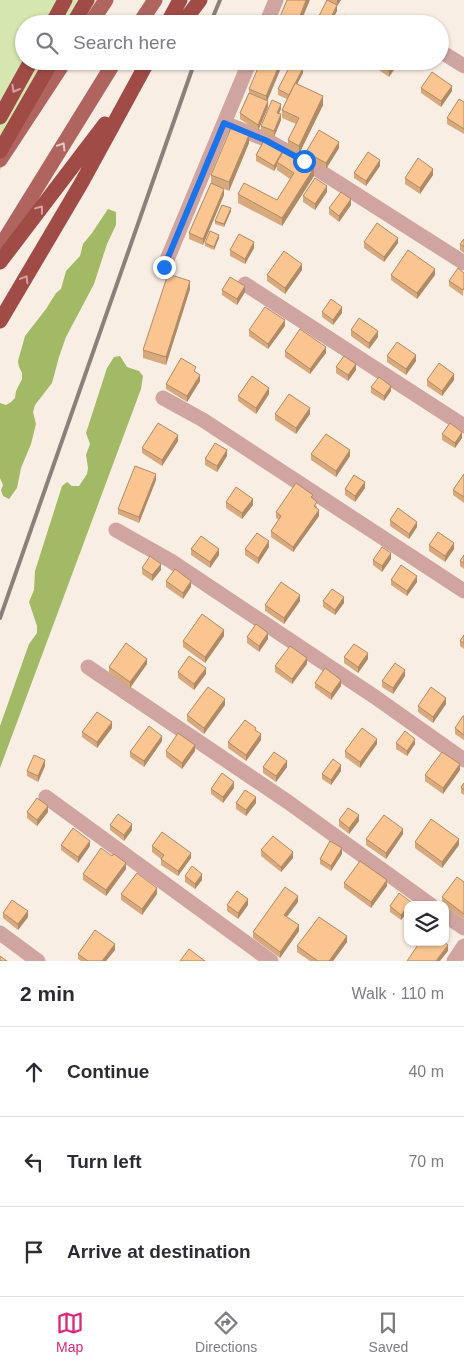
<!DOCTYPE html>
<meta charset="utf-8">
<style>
:root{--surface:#fff;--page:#f2f2f3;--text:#2b2b33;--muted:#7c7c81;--line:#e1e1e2;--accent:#db2777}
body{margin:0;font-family:Arial,sans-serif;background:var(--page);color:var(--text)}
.controls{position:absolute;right:15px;bottom:15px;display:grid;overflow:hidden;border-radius:10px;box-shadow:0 1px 4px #0004}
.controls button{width:45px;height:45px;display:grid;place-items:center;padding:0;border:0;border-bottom:1px solid var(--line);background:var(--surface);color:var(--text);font:25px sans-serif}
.stop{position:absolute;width:15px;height:15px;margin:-11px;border:4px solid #1a73e8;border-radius:50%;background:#fff}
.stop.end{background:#1a73e8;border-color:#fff;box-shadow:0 1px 5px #0008}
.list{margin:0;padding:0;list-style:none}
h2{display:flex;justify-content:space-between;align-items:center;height:65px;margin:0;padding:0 20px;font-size:21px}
h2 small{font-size:16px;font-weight:400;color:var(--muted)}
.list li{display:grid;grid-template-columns:32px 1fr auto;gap:15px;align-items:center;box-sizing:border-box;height:90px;padding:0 20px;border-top:1px solid var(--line)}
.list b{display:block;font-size:19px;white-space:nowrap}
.list em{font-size:16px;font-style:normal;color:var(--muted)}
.icon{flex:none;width:28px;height:28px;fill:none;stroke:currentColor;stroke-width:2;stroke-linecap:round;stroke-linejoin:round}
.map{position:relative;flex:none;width:464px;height:961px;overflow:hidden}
.search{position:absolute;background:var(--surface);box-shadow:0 1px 4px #0004;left:15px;right:15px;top:15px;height:55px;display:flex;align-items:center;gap:12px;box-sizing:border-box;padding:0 18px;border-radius:28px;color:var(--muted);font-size:19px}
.sheet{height:335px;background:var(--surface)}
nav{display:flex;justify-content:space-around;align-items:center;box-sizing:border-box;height:70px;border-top:1px solid var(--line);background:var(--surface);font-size:14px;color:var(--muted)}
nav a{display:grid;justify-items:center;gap:2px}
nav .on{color:var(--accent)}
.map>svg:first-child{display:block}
</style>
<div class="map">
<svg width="464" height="961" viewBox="0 0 464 961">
<rect width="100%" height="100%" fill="#f9eee4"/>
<path fill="#d5e6b0" d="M 0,0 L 107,0 L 92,24 L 24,24 L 24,61 L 69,61 L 0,171 Z"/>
<path fill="#a2ba65" d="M 108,209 L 116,212 L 116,225 L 107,244 L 94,284 L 66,337 L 59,357 L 52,383 L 35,405 L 33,412 L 36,424 L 31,444 L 21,468 L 17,488 L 9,499 L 3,496 L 1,490 L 3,485 L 0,478 L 0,403 L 6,405 L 11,402 L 15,398 L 16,391 L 22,379 L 22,373 L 19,367 L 18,361 L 25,336 L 46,309 L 56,293 L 61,289 L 66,271 L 80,256 L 83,244 L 92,233 Z
M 120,356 L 127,367 L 139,371 L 143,376 L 141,389 L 0,768 L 0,726 L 29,644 L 37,633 L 37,626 L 29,602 L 34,590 L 35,571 L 62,486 L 67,482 L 72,486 L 79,486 L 87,474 L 88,468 L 86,455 L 90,444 L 86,433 L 107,368 L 114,357 Z"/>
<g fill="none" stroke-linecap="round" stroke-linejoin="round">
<path stroke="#d0a5a1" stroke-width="15" d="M 266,24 L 276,0
M 440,51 L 464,66
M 250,61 L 224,123 L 265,139 L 304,161 L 464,263
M 164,267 L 224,123
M 245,284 L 464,426
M 163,398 L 203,420 L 464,591
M 116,530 L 171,561 L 375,697 L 464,760
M 88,667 L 288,802 L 431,905
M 46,797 L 271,961
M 445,915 L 464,928
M 0,933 L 38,961
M 454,961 L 464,946"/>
<path stroke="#af645f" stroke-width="15" d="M 90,24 L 106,0
M 139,24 L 155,0
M 0,160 L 65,61
M 0,247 L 115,61"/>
<path stroke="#a14b47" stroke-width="15" d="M 52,24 L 65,0
M 73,24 L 87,0
M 167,24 L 180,0
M 182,24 L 200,0
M 0,117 L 31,61
M 0,151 L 52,61
M 0,262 L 105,124
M 0,321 L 82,182 L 148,61"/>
<path stroke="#89827b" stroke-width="4" d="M 210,24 L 220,0
M 0,618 L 195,61"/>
</g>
<path fill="#d7a97c" d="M 326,0 L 341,0 L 337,6 L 337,11 L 330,24 L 315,24 L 327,0 Z
M 261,61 L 268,107 L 258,131 L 240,119 L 240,113 L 249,93 L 249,89 Z
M 297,61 L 311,61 L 308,68 L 297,63 Z
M 377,61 L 400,61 L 389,77 L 376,68 Z
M 303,73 L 297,84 L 323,105 L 299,154 L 288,149 L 288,140 L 296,124 L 282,118 L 282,110 L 287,99 L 278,95 L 278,89 Z
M 421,88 L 452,91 L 441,107 L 421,93 Z
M 464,102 L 464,134 L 447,124 L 447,118 Z
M 281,109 L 279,113 L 281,120 L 274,137 L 261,131 L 261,126 Z
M 249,143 L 229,191 L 211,183 L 211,175 Z
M 339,148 L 326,169 L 306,157 L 306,152 Z
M 283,152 L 314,176 L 282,226 L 238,203 L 238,194 L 277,200 L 290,179 L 277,170 L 277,166 L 274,171 L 256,161 L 256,155 Z
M 380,166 L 366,186 L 354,178 L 354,173 Z
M 433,175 L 420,194 L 405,184 L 405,178 Z
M 327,192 L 315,210 L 303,202 L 303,196 Z
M 224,195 L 203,245 L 189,239 L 189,233 Z
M 351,205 L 339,222 L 329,214 L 329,208 Z
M 231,211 L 224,227 L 215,224 L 215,221 Z
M 219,238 L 214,250 L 205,246 L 205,243 Z
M 464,239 L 464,253 L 460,250 L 460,244 Z
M 364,242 L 398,243 L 384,262 L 364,248 Z
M 254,248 L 245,264 L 230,256 L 230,250 Z
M 302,270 L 285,294 L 267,281 L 267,275 Z
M 464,273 L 463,296 L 449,286 L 449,281 Z
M 391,275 L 435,275 L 417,299 L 391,280 Z
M 190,289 L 166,365 L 143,358 L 143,350 Z
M 222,290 L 245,292 L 237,305 L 222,295 Z
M 322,312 L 342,313 L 333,325 L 322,317 Z
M 285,326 L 268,349 L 249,336 L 249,330 Z
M 351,330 L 378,337 L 369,349 L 351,336 Z
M 285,351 L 326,353 L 310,374 L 285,357 Z
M 387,356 L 416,361 L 406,375 L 387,362 Z
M 336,367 L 356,370 L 348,381 L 336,373 Z
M 427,380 L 454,380 L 442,396 L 427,386 Z
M 200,381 L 187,402 L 166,389 L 166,384 Z
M 371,387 L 391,391 L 384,401 L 371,393 Z
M 269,394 L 256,414 L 238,401 L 238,396 Z
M 275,414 L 310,414 L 296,434 L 275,420 Z
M 442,434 L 462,438 L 455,448 L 442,440 Z
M 178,441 L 162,466 L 142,453 L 142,448 Z
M 311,454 L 350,456 L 336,477 L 311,460 Z
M 227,456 L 217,472 L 205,465 L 205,459 Z
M 464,474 L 464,503 L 453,495 L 453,490 Z
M 156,480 L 139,523 L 118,514 L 118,509 Z
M 365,488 L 355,502 L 345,495 L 345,489 Z
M 313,499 L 317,507 L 319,516 L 293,552 L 271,537 L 271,531 L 279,520 L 276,518 L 276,512 Z
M 226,502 L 253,505 L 242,519 L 226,508 Z
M 390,520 L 417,527 L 409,539 L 390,526 Z
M 429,545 L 454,549 L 445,562 L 429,551 Z
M 269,547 L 258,564 L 245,555 L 245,549 Z
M 191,549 L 219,555 L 210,568 L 191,555 Z
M 464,555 L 464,569 L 460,566 L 460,561 Z
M 391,559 L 382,572 L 373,565 L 373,560 Z
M 142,568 L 161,570 L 152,581 L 142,574 Z
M 391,580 L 417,582 L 407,596 L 391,585 Z
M 166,581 L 191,587 L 183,599 L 166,587 Z
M 300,601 L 284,624 L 265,611 L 265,605 Z
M 323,601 L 344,603 L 335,615 L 323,607 Z
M 464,635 L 464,649 L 460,646 L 460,641 Z
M 224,636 L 205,663 L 183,647 L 183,641 Z
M 247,637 L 268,639 L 259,652 L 247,643 Z
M 344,657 L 368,659 L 358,673 L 344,663 Z
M 147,664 L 130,688 L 109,672 L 109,667 Z
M 307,664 L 292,684 L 275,672 L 275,666 Z
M 178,672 L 206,674 L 194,690 L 178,678 Z
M 405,676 L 393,694 L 382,687 L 382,681 Z
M 315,683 L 341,686 L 331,700 L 315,688 Z
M 446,704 L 433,723 L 418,712 L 418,706 Z
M 225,705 L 204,734 L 187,721 L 187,715 Z
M 464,716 L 464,740 L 455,734 L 455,728 Z
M 112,728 L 97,748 L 82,737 L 82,732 Z
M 256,731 L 261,740 L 246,761 L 228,748 L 228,742 Z
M 162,741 L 144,767 L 130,757 L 130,752 Z
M 396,743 L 415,744 L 407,756 L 396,749 Z
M 377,744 L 360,768 L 345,757 L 345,751 Z
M 166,751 L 195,751 L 182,769 L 166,757 Z
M 45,766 L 38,782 L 27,776 L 27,771 Z
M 263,767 L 287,767 L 276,782 L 263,773 Z
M 460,770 L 443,794 L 425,781 L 425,775 Z
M 341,771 L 331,785 L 322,779 L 322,774 Z
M 464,783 L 464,795 L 461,793 L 461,787 Z
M 234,788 L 223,803 L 211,794 L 211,789 Z
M 236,803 L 256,803 L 246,816 L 236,809 Z
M 27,812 L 48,812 L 37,826 L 27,818 Z
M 339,820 L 359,821 L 349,834 L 339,826 Z
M 110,825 L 132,830 L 124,841 L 110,830 Z
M 403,834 L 386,859 L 366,845 L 366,839 Z
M 415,842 L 459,845 L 442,868 L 415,848 Z
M 61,845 L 90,846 L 78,863 L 61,850 Z
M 152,846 L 191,858 L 178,876 L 161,865 L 161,859 L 152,852 Z
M 261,850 L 293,858 L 281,872 L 261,856 Z
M 342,854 L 331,871 L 320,864 L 320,859 Z
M 126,869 L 106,896 L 83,880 L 83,874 Z
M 185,876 L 202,880 L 195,889 L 185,882 Z
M 464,882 L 464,919 L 445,906 L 445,905 L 442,903 L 442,897 Z
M 344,883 L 387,886 L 371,908 L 344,888 Z
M 121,894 L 157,894 L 142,915 L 121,900 Z
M 298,902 L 287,917 L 299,931 L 280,958 L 253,938 L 253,932 Z
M 227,905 L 248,905 L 238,919 L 227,911 Z
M 411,905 L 401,920 L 390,912 L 390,906 Z
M 3,913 L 28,917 L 18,930 L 3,918 Z
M 347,942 L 333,961 L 310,961 L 297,952 L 297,946 Z
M 115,950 L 106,961 L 81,961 L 78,959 L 78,954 Z"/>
<path fill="#af8a65" d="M 306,0 L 310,0 L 300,24 L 297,24 Z
M 337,0 L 341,0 L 337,6 L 337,11 L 330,24 L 328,24 L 337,5 Z
M 281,61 L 284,61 L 266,104 L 266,96 Z
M 308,61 L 311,61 L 308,68 Z
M 396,61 L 400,61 L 389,77 L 389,71 Z
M 303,68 L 303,73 L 289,100 L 289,95 Z
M 452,86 L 452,91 L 441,107 L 441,101 Z
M 323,96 L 323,105 L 299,154 L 299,146 Z
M 268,101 L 268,107 L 258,131 L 258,125 Z
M 281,104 L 281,109 L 277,118 L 277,113 Z
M 281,114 L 281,120 L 274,137 L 274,131 Z
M 249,135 L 249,143 L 229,191 L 229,182 Z
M 339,142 L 339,148 L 326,169 L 326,163 Z
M 283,150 L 283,155 L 277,162 L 277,166 L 274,171 L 274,166 Z
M 380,160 L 380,166 L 366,186 L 366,181 Z
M 314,168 L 314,176 L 282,226 L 282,218 Z
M 433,169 L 433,175 L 420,194 L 420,188 Z
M 327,186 L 327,192 L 315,210 L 315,204 Z
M 224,189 L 224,195 L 203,245 L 203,239 Z
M 351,199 L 351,205 L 339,222 L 339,216 Z
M 231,208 L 231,211 L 224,227 L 224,224 Z
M 219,235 L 219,238 L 214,250 L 214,247 Z
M 398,238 L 398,243 L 384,262 L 384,257 Z
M 254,242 L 254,248 L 245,264 L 245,259 Z
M 302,264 L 302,270 L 285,294 L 285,288 Z
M 435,269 L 435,275 L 417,299 L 417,293 Z
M 190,281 L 190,289 L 166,365 L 166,357 Z
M 245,286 L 245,292 L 237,305 L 237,299 Z
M 342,307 L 342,313 L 333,325 L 333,320 Z
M 285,320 L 285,326 L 268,349 L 268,344 Z
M 378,331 L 378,337 L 369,349 L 369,343 Z
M 326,347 L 326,353 L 310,374 L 310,369 Z
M 416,355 L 416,361 L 406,375 L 406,369 Z
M 356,364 L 356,370 L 348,381 L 348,375 Z
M 454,374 L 454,380 L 442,396 L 442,391 Z
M 200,375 L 200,381 L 187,402 L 187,396 Z
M 391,386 L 391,391 L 384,401 L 384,396 Z
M 269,388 L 269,394 L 256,414 L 256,408 Z
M 310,408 L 310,414 L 296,434 L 296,428 Z
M 462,432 L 462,438 L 455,448 L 455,443 Z
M 178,435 L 178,441 L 162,466 L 162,460 Z
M 227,450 L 227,456 L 217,472 L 217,466 Z
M 350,450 L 350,456 L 336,477 L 336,471 Z
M 156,474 L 156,480 L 139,523 L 139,517 Z
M 365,482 L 365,488 L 355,502 L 355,496 Z
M 253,499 L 253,505 L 242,519 L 242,513 Z
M 319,510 L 319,516 L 293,552 L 293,547 Z
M 417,522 L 417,527 L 409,539 L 409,534 Z
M 269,541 L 269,547 L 258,564 L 258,558 Z
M 454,543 L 454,549 L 445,562 L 445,556 Z
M 219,549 L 219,555 L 210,568 L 210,562 Z
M 391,553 L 391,559 L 382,572 L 382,566 Z
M 161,564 L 161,570 L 152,581 L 152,575 Z
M 417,576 L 417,582 L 407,596 L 407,591 Z
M 191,581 L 191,587 L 183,599 L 183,593 Z
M 300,595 L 300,601 L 284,624 L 284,618 Z
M 344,597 L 344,603 L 335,615 L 335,610 Z
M 224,630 L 224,636 L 205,663 L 205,657 Z
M 268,633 L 268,639 L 259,652 L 259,646 Z
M 368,653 L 368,659 L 358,673 L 358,667 Z
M 307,658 L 307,664 L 292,684 L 292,679 Z
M 147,659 L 147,664 L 130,688 L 130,682 Z
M 206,668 L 206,674 L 194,690 L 194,684 Z
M 405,670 L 405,676 L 393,694 L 393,688 Z
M 341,680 L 341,686 L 331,700 L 331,694 Z
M 446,698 L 446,704 L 433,723 L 433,717 Z
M 225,699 L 225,705 L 204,734 L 204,728 Z
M 112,722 L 112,728 L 97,748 L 97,742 Z
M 261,734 L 261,740 L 246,761 L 246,755 Z
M 162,736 L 162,741 L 144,767 L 144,761 Z
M 377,739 L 377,744 L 360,768 L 360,762 Z
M 415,739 L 415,744 L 407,756 L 407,751 Z
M 195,745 L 195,751 L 182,769 L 182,763 Z
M 45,760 L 45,766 L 38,782 L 38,776 Z
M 287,761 L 287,767 L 276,782 L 276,776 Z
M 460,764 L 460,770 L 443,794 L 443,788 Z
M 341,765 L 341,771 L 331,785 L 331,780 Z
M 234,782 L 234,788 L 223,803 L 223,797 Z
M 256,797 L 256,803 L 246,816 L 246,810 Z
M 48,806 L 48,812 L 37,826 L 37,820 Z
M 359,815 L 359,821 L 349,834 L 349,828 Z
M 132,824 L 132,830 L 124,841 L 124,835 Z
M 403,829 L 403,834 L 386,859 L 386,853 Z
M 459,839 L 459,845 L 442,868 L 442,862 Z
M 90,841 L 90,846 L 78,863 L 78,857 Z
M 342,848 L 342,854 L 331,871 L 331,866 Z
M 293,852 L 293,858 L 281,872 L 281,867 Z
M 191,853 L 191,858 L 178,876 L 178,871 Z
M 126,863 L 126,869 L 106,896 L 106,890 Z
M 202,874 L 202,880 L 195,889 L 195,884 Z
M 387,880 L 387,886 L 371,908 L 371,902 Z
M 157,888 L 157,894 L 142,915 L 142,909 Z
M 298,896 L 298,902 L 284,920 L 284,915 Z
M 248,899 L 248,905 L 238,919 L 238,913 Z
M 408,906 L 408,912 L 401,920 L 401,915 Z
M 28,911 L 28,917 L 18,930 L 18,924 Z
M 299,925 L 299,931 L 280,958 L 280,952 Z
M 347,936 L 347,942 L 333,961 L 329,961 Z
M 115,944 L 115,950 L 106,961 L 102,961 Z
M 448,945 L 448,951 L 440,961 L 436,961 Z"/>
<path fill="#fac590" stroke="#af8a65" d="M 287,0 L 306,0 L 297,24 L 277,24 Z
M 327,0 L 337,5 L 328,24 L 315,24 Z
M 344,15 L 357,24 L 338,24 Z
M 261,61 L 281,61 L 266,96 L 249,89 Z
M 377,61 L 396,61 L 389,71 L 376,62 Z
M 292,62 L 303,68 L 289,95 L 278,89 Z
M 432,72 L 452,86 L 441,101 L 421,88 Z
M 295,83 L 323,96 L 299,146 L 288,140 L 299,118 L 282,110 Z
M 249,93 L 268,101 L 258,125 L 240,113 Z
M 459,99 L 464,102 L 464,129 L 447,118 Z
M 272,100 L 281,104 L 277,113 L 281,114 L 274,131 L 261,126 Z
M 231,128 L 249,135 L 229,182 L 211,175 Z
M 319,130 L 339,142 L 326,163 L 306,152 Z
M 265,139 L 283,150 L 274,166 L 256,155 Z
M 285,149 L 314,168 L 282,218 L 238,194 L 244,183 L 277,200 L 294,173 L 277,162 Z
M 368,152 L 380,160 L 366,181 L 354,173 Z
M 418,158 L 433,169 L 420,188 L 405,178 Z
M 315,178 L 327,186 L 315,204 L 303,196 Z
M 211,183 L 224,189 L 203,239 L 189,233 Z
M 341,192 L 351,199 L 339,216 L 329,208 Z
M 222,205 L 231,208 L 224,224 L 215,221 Z
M 377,223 L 398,238 L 384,257 L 364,242 Z
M 210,231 L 219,235 L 214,247 L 205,243 Z
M 239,234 L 254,242 L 245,259 L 230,250 Z
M 464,239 L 464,247 L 460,244 Z
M 408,250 L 435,269 L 417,293 L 391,275 Z
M 284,251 L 302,264 L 285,288 L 267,275 Z
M 458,268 L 464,273 L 464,288 L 463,290 L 449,281 Z
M 168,274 L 190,281 L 166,357 L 143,350 Z
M 230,277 L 245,286 L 237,299 L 222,290 Z
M 331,299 L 342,307 L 333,320 L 322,312 Z
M 265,307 L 285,320 L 268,344 L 249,330 Z
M 359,318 L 378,331 L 369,343 L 351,330 Z
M 300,329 L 326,347 L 310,369 L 285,351 Z
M 397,342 L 416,355 L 406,369 L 387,356 Z
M 344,356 L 356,364 L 348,375 L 336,367 Z
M 181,358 L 196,367 L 194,371 L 200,375 L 187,396 L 166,384 Z
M 439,363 L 454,374 L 442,391 L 427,380 Z
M 252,376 L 269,388 L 256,408 L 238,396 Z
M 379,377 L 391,386 L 384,396 L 371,387 Z
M 289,394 L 310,408 L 296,428 L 275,414 Z
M 158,423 L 178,435 L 162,460 L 142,448 Z
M 450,423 L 462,432 L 455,443 L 442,434 Z
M 326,434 L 350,450 L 336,471 L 311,454 Z
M 215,443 L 227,450 L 217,466 L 205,459 Z
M 135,466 L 156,474 L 139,517 L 118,509 Z
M 464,474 L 464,497 L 453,490 Z
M 354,475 L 365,482 L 355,496 L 345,489 Z
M 296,483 L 313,495 L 311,497 L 317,502 L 314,506 L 319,510 L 293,547 L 271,531 L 281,516 L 276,512 Z
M 236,487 L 253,499 L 242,513 L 226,502 Z
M 398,508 L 417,522 L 409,534 L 390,520 Z
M 438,532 L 454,543 L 445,556 L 429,545 Z
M 257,533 L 269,541 L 258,558 L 245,549 Z
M 201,536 L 219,549 L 210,562 L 191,549 Z
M 382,547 L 391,553 L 382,566 L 373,560 Z
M 464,555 L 464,563 L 460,561 Z
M 150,556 L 161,564 L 152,575 L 142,568 Z
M 401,565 L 417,576 L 407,591 L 391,580 Z
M 175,569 L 191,581 L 183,593 L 166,581 Z
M 281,582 L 300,595 L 284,618 L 265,605 Z
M 332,589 L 344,597 L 335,610 L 323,601 Z
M 202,614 L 224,630 L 205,657 L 183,641 Z
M 256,624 L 268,633 L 259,646 L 247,637 Z
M 464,635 L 464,643 L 460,641 Z
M 126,643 L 147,659 L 130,682 L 109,667 Z
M 354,644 L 368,653 L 358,667 L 344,657 Z
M 290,646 L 307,658 L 292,679 L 275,666 Z
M 189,656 L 206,668 L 194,684 L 178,672 Z
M 395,663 L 405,670 L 393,688 L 382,681 Z
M 325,668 L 341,680 L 331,694 L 315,683 Z
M 208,687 L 225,699 L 204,728 L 187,715 Z
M 431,687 L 446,698 L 433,717 L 418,706 Z
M 97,712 L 112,722 L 97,742 L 82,732 Z
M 463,716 L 464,716 L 464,735 L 455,728 Z
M 245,720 L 256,728 L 255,730 L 261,734 L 246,755 L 228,742 Z
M 149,726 L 162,736 L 144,761 L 130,752 Z
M 362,728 L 377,739 L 360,762 L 345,751 Z
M 405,731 L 415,739 L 407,751 L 396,743 Z
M 178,733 L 195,745 L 182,763 L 166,751 Z
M 274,752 L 287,761 L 276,776 L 263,767 Z
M 442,752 L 460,764 L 443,788 L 425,775 Z
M 34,755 L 45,760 L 38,776 L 27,771 Z
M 333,759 L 341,765 L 331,780 L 322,774 Z
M 222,773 L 234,782 L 223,797 L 211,789 Z
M 464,783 L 464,790 L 461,787 Z
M 245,790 L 256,797 L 246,810 L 236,803 Z
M 37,798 L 48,806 L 37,820 L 27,812 Z
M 348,808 L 359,815 L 349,828 L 339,820 Z
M 118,814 L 132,824 L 124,835 L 110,825 Z
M 384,815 L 403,829 L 386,853 L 366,839 Z
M 431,819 L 459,839 L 442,862 L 415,842 Z
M 73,828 L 90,841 L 78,857 L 61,845 Z
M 162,832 L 191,853 L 178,871 L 161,859 L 164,855 L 152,846 Z
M 273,836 L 293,852 L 281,867 L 261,850 Z
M 330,841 L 342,848 L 331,866 L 320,859 Z
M 101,848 L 112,856 L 114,854 L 126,863 L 106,890 L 83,874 Z
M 360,861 L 387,880 L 371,902 L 344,883 Z
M 192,866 L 202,874 L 195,884 L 185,876 Z
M 137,873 L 157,888 L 142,909 L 121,894 Z
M 457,877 L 464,882 L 464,914 L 442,897 Z
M 285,887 L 298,896 L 284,915 L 299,925 L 280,952 L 253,932 Z
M 237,891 L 248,899 L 238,913 L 227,905 Z
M 399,893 L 411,902 L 409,905 L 408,905 L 408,906 L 401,915 L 390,906 Z
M 12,900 L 28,911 L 18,924 L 3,913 Z
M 319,917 L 347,936 L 329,961 L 318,961 L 297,946 Z
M 95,930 L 115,944 L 102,961 L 88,961 L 78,954 Z
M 420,942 L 444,942 L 448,945 L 436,961 L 407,961 Z
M 189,949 L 205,961 L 180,961 Z
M 0,956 L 7,961 L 0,961 Z"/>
<defs><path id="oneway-chevron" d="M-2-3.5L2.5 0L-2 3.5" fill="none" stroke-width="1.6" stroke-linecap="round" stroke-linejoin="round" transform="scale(1.25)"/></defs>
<g stroke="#d0a4a2">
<use href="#oneway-chevron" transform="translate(15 89) rotate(119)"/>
<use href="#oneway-chevron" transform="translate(40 209) rotate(-53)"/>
<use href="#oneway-chevron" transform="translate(25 279) rotate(-59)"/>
</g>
<use stroke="#e2c8c6" href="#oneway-chevron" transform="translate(62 146) rotate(-58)"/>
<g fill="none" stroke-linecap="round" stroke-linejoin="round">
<path stroke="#1a73e8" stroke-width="6" d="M 164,267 L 224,123 L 265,140 L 304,161"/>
</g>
</svg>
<div class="controls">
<button><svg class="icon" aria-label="layers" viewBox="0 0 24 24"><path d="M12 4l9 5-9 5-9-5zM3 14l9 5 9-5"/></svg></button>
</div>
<div class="stop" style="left:304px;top:161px"></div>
<div class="stop end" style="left:164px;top:267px"></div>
<div class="search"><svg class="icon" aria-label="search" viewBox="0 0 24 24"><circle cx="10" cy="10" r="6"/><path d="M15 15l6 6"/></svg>Search here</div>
</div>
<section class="sheet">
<h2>2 min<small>Walk · 110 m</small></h2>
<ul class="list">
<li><svg class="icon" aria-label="ahead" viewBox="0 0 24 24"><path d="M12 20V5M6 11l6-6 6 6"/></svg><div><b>Continue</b></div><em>40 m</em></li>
<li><svg class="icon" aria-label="left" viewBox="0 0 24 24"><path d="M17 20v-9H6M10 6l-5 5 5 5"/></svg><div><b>Turn left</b></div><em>70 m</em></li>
<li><svg class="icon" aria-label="arrive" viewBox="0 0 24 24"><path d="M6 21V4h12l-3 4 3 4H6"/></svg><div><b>Arrive at destination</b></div></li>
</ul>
</section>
<nav>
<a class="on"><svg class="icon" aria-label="map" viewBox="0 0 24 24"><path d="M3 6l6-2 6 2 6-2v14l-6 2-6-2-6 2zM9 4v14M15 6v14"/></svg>Map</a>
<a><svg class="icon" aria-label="directions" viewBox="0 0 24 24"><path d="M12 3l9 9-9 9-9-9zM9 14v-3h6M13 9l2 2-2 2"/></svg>Directions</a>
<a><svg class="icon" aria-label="saved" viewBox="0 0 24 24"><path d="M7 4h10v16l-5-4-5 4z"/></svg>Saved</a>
</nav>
